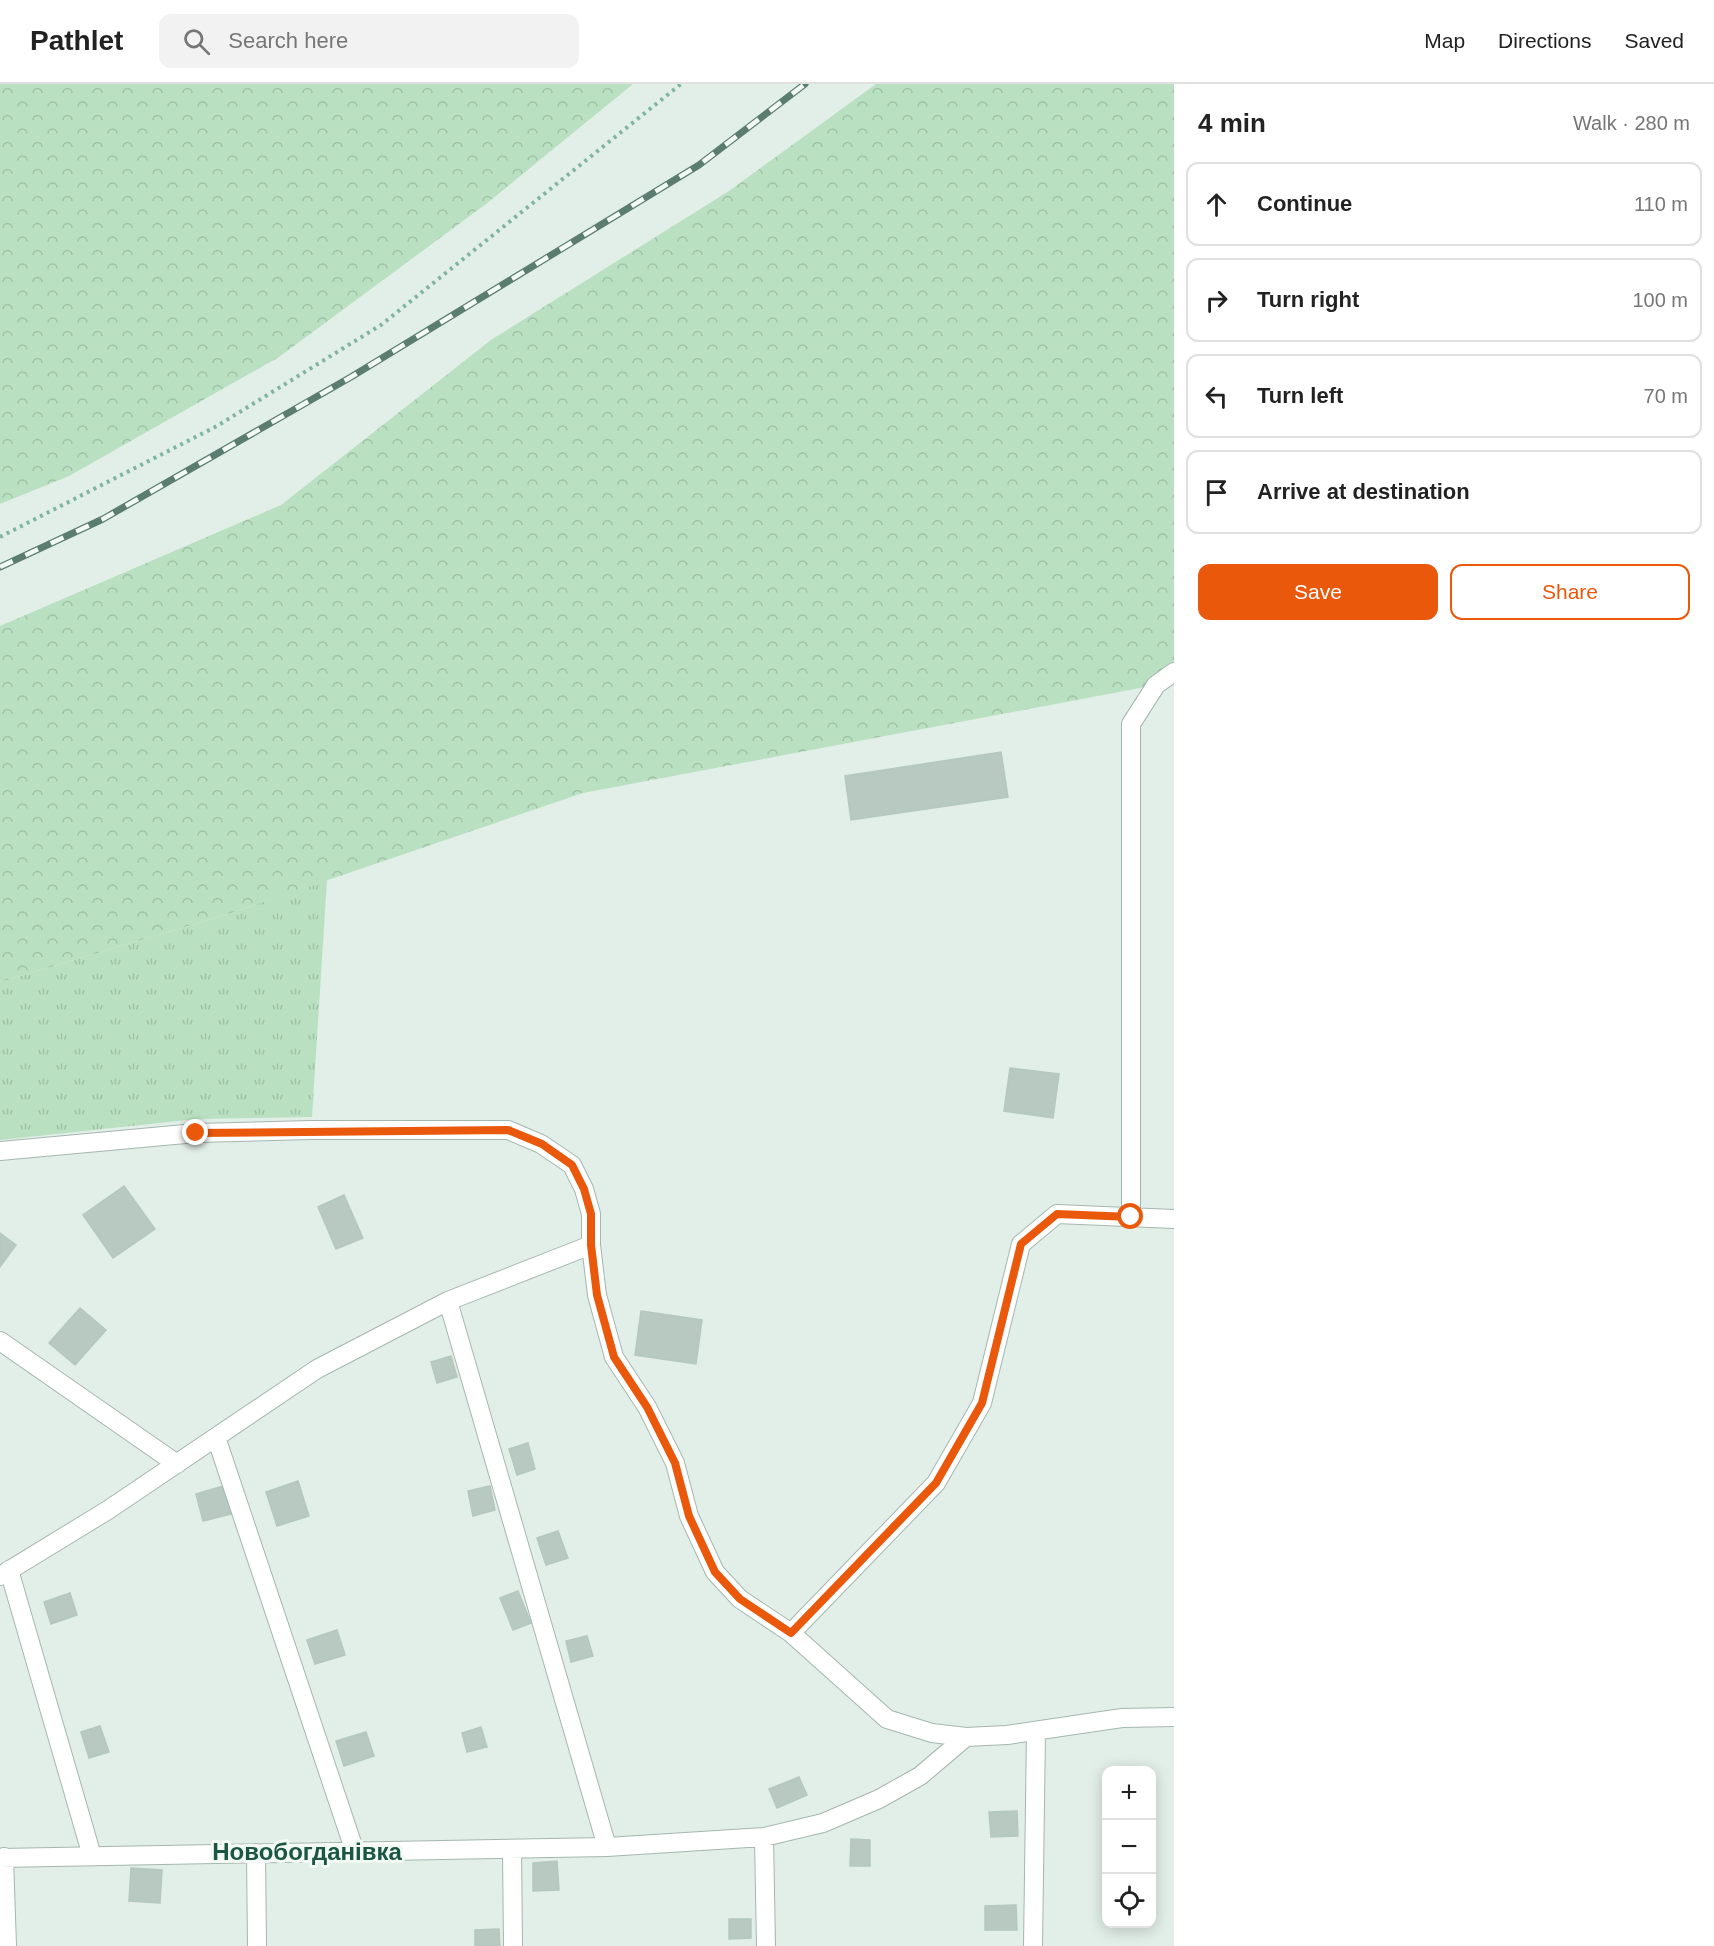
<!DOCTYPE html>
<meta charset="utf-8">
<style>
:root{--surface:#fff;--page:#f2f2f2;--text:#222;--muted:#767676;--line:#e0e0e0;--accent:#ea580c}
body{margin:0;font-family:Helvetica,sans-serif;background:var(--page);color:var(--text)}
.controls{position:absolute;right:18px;bottom:18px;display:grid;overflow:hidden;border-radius:12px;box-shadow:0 3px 15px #0003}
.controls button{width:54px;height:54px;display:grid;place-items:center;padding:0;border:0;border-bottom:2px solid var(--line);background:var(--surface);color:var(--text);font:30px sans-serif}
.stop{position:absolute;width:18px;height:18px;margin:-14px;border:4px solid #ea580c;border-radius:50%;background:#fff}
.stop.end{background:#ea580c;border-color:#fff;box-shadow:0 2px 6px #0008}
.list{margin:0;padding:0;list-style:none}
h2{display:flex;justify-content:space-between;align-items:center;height:78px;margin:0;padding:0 24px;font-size:26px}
h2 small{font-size:20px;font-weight:400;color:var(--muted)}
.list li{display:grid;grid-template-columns:39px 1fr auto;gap:18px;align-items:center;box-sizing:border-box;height:84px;margin:0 12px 12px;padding:0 12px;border:2px solid var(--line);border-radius:12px}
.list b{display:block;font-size:22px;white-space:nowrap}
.list em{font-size:20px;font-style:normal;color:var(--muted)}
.actions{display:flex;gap:12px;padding:18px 24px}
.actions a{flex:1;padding:14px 0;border:2px solid var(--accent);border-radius:12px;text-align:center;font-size:21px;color:var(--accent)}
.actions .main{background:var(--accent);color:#fff}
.icon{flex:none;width:33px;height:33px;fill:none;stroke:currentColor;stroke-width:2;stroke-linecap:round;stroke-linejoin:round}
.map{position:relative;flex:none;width:1174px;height:1862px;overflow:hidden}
header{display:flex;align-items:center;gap:36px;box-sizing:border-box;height:84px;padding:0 30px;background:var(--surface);border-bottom:2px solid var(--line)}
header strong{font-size:28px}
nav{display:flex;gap:33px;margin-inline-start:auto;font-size:21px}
.search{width:420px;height:54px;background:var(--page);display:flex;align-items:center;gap:15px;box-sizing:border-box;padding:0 21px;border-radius:12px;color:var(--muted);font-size:22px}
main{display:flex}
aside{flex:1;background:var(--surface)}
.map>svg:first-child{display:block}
</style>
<header>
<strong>Pathlet</strong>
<div class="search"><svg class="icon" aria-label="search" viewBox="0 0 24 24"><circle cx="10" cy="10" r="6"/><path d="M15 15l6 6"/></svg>Search here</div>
<nav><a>Map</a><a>Directions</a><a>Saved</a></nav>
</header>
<main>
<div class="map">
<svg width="1174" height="1862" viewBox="0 0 1174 1862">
<defs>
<pattern id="grass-tufts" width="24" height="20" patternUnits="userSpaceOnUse" patternTransform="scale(1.5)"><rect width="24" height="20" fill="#b9e1c1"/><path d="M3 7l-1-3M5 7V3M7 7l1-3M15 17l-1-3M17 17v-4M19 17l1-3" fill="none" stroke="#9fc2a6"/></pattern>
<pattern id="forest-crowns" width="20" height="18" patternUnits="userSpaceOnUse" patternTransform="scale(1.5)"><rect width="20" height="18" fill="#b9e1c1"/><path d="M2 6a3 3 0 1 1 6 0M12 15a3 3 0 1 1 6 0" fill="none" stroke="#9fc2a6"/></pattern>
</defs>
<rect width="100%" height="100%" fill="#e2eee8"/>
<path fill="url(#grass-tufts)" d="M 327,796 L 312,1033 L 197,1035 L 0,1056 L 0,898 L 228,830 Z"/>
<path fill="url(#forest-crowns)" d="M 0,0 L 633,0 L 486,120 L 279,273 L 69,392 L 0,420 Z
M 876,0 L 1174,0 L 1174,588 L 1156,601 L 583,709 L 228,830 L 0,898 L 0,542 L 281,421 L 491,256 L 729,107 Z"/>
<path fill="#b7c9c1" stroke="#b4c8be" stroke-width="1.5" d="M 1001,668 L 1008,713 L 851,736 L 845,692 Z
M 1010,984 L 1059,990 L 1053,1034 L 1004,1027 Z
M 124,1102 L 155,1145 L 113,1174 L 83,1131 Z
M 344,1111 L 363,1154 L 336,1165 L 318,1123 Z
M 0,1149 L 16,1161 L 0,1183 Z
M 80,1224 L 106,1246 L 75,1281 L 49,1259 Z
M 641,1227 L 702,1236 L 696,1280 L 635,1271 Z
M 451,1272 L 457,1293 L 437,1299 L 431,1278 Z
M 528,1359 L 535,1385 L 517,1391 L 509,1365 Z
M 298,1397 L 309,1432 L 277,1442 L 266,1408 Z
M 227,1401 L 235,1429 L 203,1437 L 196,1410 Z
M 490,1402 L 495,1426 L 473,1432 L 468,1407 Z
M 558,1447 L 568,1474 L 546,1481 L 537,1454 Z
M 518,1507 L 531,1539 L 513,1546 L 500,1514 Z
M 70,1509 L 77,1531 L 51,1540 L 44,1518 Z
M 337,1546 L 345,1571 L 315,1580 L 307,1556 Z
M 587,1552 L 593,1572 L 571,1578 L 566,1557 Z
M 100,1642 L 109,1668 L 89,1674 L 81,1648 Z
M 481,1643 L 487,1663 L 467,1668 L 462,1649 Z
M 366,1648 L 374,1672 L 344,1682 L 336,1657 Z
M 799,1693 L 807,1711 L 777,1724 L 769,1705 Z
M 1017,1727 L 1018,1752 L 991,1753 L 989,1728 Z
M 851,1755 L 870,1756 L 870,1782 L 850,1782 Z
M 557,1777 L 559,1806 L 533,1807 L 533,1779 Z
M 131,1784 L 162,1786 L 160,1819 L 129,1817 Z
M 1016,1821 L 1017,1846 L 985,1846 L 985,1822 Z
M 729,1835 L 751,1835 L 751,1854 L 729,1855 Z
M 499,1845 L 500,1862 L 475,1862 L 475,1846 Z"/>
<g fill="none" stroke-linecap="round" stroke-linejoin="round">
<g stroke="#a4b7af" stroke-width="20">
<path id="minor" d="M 0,1067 L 196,1049 L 311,1046 L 508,1046 L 541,1060 L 572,1081 L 584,1105 L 591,1130 L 591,1161 L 597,1211 L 614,1273 L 647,1323 L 675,1379 L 689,1432 L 715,1488 L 740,1515 L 791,1549 L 887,1635 L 932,1649 L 966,1653 L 1007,1651 L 1122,1634 L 1174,1633
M 1131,1133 L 1131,640 L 1156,601 L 1174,588
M 448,1217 L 607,1763
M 0,1257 L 177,1380
M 216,1353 L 355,1768
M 9,1486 L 92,1772
M 0,1492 L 108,1426 L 317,1285 L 448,1217 L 591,1161
M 791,1549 L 936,1399 L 982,1319 L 1021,1160 L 1057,1130 L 1174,1135
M 764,1753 L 766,1862
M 512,1765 L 513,1862
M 256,1769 L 257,1862
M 4,1773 L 7,1862
M 0,1774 L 607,1763 L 764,1753 L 823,1739 L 879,1715 L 920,1692 L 966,1653
M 1033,1862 L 1036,1647"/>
</g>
<path stroke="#7fb5a0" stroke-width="4" stroke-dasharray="3 4.5" stroke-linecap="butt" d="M 0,453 L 217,342 L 381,241 L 681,0"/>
<use href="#minor" stroke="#fff" stroke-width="18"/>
<g stroke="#5b7d71" stroke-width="7">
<path id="rail" d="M 0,483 L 103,435 L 351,293 L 699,81 L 805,0"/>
</g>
<use href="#rail" stroke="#f3faf6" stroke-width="4.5" stroke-dasharray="14" stroke-linecap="butt"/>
</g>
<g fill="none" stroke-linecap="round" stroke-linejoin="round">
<path stroke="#ea580c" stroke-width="8" d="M 196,1049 L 508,1046 L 542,1060 L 572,1081 L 584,1105 L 591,1130 L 591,1161 L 597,1211 L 614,1273 L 647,1323 L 675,1379 L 689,1432 L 715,1488 L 740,1515 L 791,1549 L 936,1399 L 982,1319 L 1021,1160 L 1057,1130 L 1131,1133"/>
</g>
<g text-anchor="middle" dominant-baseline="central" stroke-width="6" stroke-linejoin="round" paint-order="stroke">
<g font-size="24" font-weight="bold" fill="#1a5643" stroke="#f3faf6">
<text x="307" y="1767">Новобогданівка</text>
</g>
</g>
</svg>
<div class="controls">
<button>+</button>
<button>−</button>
<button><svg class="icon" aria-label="locate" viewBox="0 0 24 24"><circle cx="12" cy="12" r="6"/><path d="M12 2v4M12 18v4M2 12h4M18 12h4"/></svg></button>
</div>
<div class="stop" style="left:1131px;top:1133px"></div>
<div class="stop end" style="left:196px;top:1049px"></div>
</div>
<aside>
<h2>4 min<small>Walk · 280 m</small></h2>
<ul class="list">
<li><svg class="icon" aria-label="ahead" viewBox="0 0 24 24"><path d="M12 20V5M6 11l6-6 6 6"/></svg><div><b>Continue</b></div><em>110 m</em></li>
<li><svg class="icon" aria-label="right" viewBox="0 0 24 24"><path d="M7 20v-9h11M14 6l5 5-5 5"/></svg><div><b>Turn right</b></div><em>100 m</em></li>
<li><svg class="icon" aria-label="left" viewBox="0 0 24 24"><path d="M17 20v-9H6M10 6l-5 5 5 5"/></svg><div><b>Turn left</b></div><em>70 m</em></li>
<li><svg class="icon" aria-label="arrive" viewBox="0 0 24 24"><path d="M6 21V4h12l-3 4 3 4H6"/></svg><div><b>Arrive at destination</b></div></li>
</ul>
<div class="actions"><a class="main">Save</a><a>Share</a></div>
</aside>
</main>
